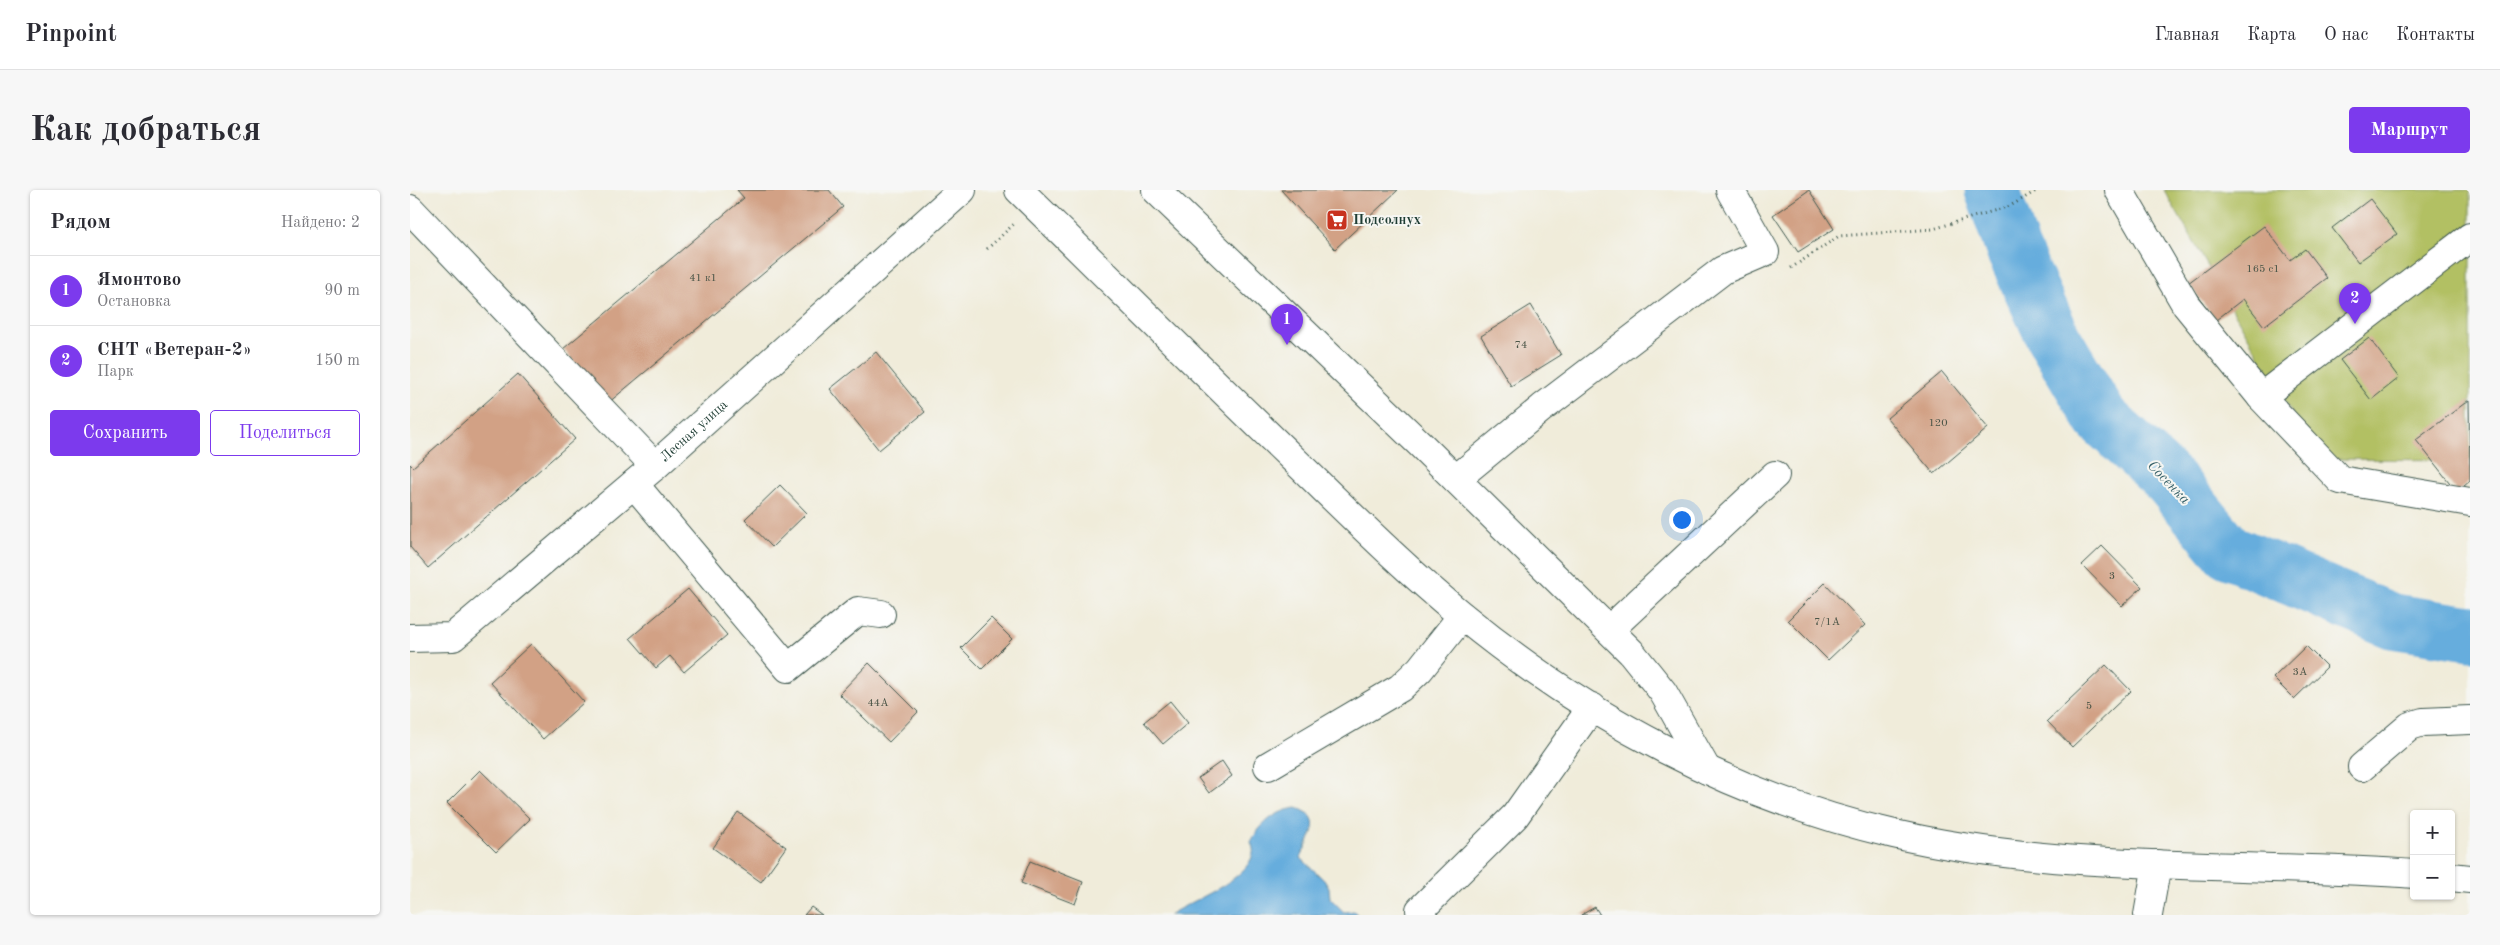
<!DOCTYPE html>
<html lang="ru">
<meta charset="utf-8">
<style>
:root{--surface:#fff;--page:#f7f7f7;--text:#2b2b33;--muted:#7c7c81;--line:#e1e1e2;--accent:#7c3aed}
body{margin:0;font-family:"Old Standard TT",serif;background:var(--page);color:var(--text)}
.controls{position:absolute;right:15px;bottom:15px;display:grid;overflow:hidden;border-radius:5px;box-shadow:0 1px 4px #0004}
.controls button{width:45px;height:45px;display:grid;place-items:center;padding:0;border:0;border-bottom:1px solid var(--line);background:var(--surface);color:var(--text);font:25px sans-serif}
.you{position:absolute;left:1271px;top:329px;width:18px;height:18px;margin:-12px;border:4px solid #fff;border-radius:50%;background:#1a73e8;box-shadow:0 0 0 8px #1a73e833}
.badge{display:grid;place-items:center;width:32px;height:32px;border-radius:50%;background:var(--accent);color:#fff;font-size:16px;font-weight:700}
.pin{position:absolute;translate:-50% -41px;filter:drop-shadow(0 1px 2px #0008)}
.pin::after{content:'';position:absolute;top:26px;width:18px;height:15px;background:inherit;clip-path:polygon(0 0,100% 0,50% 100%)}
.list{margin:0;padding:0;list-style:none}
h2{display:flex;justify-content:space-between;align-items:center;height:65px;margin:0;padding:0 20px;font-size:21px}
h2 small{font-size:16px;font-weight:400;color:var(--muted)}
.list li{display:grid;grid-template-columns:32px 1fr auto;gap:15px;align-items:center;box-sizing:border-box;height:70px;padding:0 20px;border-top:1px solid var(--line)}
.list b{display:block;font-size:19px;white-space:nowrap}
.list p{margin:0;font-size:16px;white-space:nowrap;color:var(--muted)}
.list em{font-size:16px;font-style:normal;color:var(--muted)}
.actions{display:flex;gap:10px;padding:15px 20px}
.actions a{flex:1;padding:11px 0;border:1px solid var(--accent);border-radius:5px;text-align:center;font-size:18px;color:var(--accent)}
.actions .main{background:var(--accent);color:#fff}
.map{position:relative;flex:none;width:2060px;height:725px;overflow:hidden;border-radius:5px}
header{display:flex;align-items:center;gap:30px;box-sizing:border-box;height:70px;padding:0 25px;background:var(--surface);border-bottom:1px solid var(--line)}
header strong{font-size:24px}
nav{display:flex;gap:28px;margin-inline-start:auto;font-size:18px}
.intro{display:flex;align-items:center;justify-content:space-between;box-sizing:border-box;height:120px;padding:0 30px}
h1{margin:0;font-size:35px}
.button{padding:12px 22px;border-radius:5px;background:var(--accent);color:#fff;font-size:18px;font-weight:700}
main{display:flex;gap:30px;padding:0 30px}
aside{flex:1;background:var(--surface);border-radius:5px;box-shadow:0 1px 4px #0004}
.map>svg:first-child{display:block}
</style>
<header>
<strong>Pinpoint</strong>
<nav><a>Главная</a><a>Карта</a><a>О нас</a><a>Контакты</a></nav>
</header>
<div class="intro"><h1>Как добраться</h1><a class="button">Маршрут</a></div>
<main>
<aside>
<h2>Рядом<small>Найдено: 2</small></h2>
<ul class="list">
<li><span class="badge">1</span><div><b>Ямонтово</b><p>Остановка</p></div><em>90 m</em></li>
<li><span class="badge">2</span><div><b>СНТ «Ветеран-2»</b><p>Парк</p></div><em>150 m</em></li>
</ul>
<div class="actions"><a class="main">Сохранить</a><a>Поделиться</a></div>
</aside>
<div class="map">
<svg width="2060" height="725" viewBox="0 0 2060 725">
<rect width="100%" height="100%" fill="#f6f6f2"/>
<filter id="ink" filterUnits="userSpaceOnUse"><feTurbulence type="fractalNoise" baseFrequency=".02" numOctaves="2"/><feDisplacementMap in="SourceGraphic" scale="10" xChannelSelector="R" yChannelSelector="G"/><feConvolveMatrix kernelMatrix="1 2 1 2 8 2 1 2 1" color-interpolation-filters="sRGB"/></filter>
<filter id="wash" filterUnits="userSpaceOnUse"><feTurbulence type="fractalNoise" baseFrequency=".0096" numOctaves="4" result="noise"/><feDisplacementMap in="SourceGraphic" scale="20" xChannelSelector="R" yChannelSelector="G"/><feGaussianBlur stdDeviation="1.12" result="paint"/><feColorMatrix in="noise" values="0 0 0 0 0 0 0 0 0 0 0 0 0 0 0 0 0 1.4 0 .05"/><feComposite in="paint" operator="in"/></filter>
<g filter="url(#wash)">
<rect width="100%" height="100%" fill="#f0ecda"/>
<path fill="#b2c063" stroke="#687e4c" d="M 1754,0 L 2060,0 L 2060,270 L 1908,269 Z"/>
<path fill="#66addd" stroke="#427588" d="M 887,618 C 918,628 897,649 891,668 L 914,690 L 919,698 L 920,708 L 934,722 L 944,721 L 948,725 L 759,725 C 780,711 839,690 843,663 C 844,660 842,655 841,652 C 850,634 866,620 887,618 Z"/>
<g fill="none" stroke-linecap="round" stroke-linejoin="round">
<path stroke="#66addd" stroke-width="55" d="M 1582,0 L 1603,60 L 1644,149 L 1691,228 L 1760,291 L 1818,361 L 1982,431 L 2060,443"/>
</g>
<g id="blocks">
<path fill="#d2a185" d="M 327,0 L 419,0 L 433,17 L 198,213 L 153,159 L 334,8 Z
M 871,0 L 988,0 L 925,59 Z
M 1399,0 L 1424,39 L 1388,62 L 1363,25 Z
M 1960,9 L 1987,44 L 1948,72 L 1922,38 Z
M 1854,36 L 1880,70 L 1895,59 L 1917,88 L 1854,136 L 1833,109 L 1806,130 L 1778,93 Z
M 1121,115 L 1151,165 L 1101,196 L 1071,146 Z
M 1959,148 L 1989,188 L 1961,210 L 1930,170 Z
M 466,162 L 515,222 L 469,260 L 420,199 Z
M 1532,182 L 1578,238 L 1524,284 L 1477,228 Z
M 108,184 L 165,249 L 18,378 L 0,357 L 0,274 L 3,277 Z
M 2059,210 L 2060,291 L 2047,302 L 2006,250 Z
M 370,295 L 397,323 L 362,357 L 335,329 Z
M 1692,356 L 1732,397 L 1712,416 L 1672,375 Z
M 1415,393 L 1455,435 L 1418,470 L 1378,430 Z
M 278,399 L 317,445 L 274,482 L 260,466 L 246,478 L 220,448 Z
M 581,428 L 602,449 L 572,479 L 551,458 Z
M 121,454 L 174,512 L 133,549 L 80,492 Z
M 1896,456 L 1917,477 L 1884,509 L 1863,488 Z
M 459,473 L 508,522 L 479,552 L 429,504 Z
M 1696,475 L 1721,501 L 1662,557 L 1637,531 Z
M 760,511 L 778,533 L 753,554 L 734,532 Z
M 812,571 L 822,586 L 799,603 L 788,588 Z
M 70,580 L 120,629 L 86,662 L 37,613 Z
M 328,622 L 376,657 L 351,692 L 303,658 Z
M 620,671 L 673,692 L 665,714 L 611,693 Z
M 401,717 L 412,725 L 394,725 Z
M 1185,717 L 1190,725 L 1171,725 Z"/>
</g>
</g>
<g filter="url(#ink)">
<use href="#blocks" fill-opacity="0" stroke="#3e574d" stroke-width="1"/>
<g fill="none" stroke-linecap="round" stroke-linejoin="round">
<g stroke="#3e574d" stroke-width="30">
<g id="minor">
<path d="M 746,0 L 1010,254 L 1221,462 L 1253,502 L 1297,580"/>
<path d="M 1709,0 L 1776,115 L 1851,207 L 1930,290 L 2060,312"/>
<path d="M 0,19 L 245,276"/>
<path d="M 1851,207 L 2060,47"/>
<path d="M 1046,289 L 1132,218 L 1313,80 L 1355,62 L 1320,0"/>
<path d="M 224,294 L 378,478 L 448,421 L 471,424"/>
<path d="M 1199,440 L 1365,285"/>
<path id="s1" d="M 0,448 L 43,447 L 245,276 L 552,0"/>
<path d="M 858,576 L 990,498 L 1010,479 L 1052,426"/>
<path d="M 1952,577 L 2000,536 L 2013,532 L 2060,530"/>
<path d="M 1010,720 L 1105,626 L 1182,517"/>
<path d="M 1738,725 L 1747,674"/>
</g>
</g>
<g stroke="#3e574d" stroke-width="30">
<path id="major" d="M 609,0 C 698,87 787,176 877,263 C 934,318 989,374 1050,424 C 1175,527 1326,608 1484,644 C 1654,683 1830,672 2004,684
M 2041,687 L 2060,689"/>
</g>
<path stroke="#3e574d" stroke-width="3" stroke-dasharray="1 4" stroke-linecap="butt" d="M 577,59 L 604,34
M 1381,78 L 1429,46 L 1523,39 L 1600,16 L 1628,0"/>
<use href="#minor" stroke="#fff" stroke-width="28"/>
<use href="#major" stroke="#fff" stroke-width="28"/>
</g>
</g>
<defs>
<g id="supermarket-square" transform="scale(1.125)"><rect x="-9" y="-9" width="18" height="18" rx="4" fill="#c8321e" stroke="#f6f6f2"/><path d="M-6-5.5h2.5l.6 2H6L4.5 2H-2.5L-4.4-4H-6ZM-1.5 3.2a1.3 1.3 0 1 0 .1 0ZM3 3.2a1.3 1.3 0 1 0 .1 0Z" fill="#fff"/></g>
</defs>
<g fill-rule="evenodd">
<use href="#supermarket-square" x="927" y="30"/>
</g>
<g text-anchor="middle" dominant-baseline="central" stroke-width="4" stroke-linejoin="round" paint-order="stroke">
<g font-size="11" fill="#4c5648">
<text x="1853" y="79">165 с1</text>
<text x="293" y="88">41 к1</text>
<text x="1111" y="155">74</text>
<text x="1528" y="233">120</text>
<text x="1702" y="386">3</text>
<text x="1417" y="432">7/1А</text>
<text x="1890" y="482">3А</text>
<text x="468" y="513">44А</text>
<text x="1679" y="516">5</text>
</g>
<g font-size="14" font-weight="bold" fill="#1f3d34" stroke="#f6f6f2" text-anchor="start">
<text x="943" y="30">Подсолнух</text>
</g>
<g font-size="14" fill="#1f3d34" stroke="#f6f6f2">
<text stroke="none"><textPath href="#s1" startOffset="360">Лесная улица</textPath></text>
</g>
<g font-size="15" font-style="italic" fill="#345f67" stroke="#f6f6f2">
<text transform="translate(1758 293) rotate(46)">Сосенка</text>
</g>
</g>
</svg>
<div class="controls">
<button>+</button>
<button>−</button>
</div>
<div class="you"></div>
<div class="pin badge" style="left:877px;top:155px">1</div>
<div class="pin badge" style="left:1945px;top:134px">2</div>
</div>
</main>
